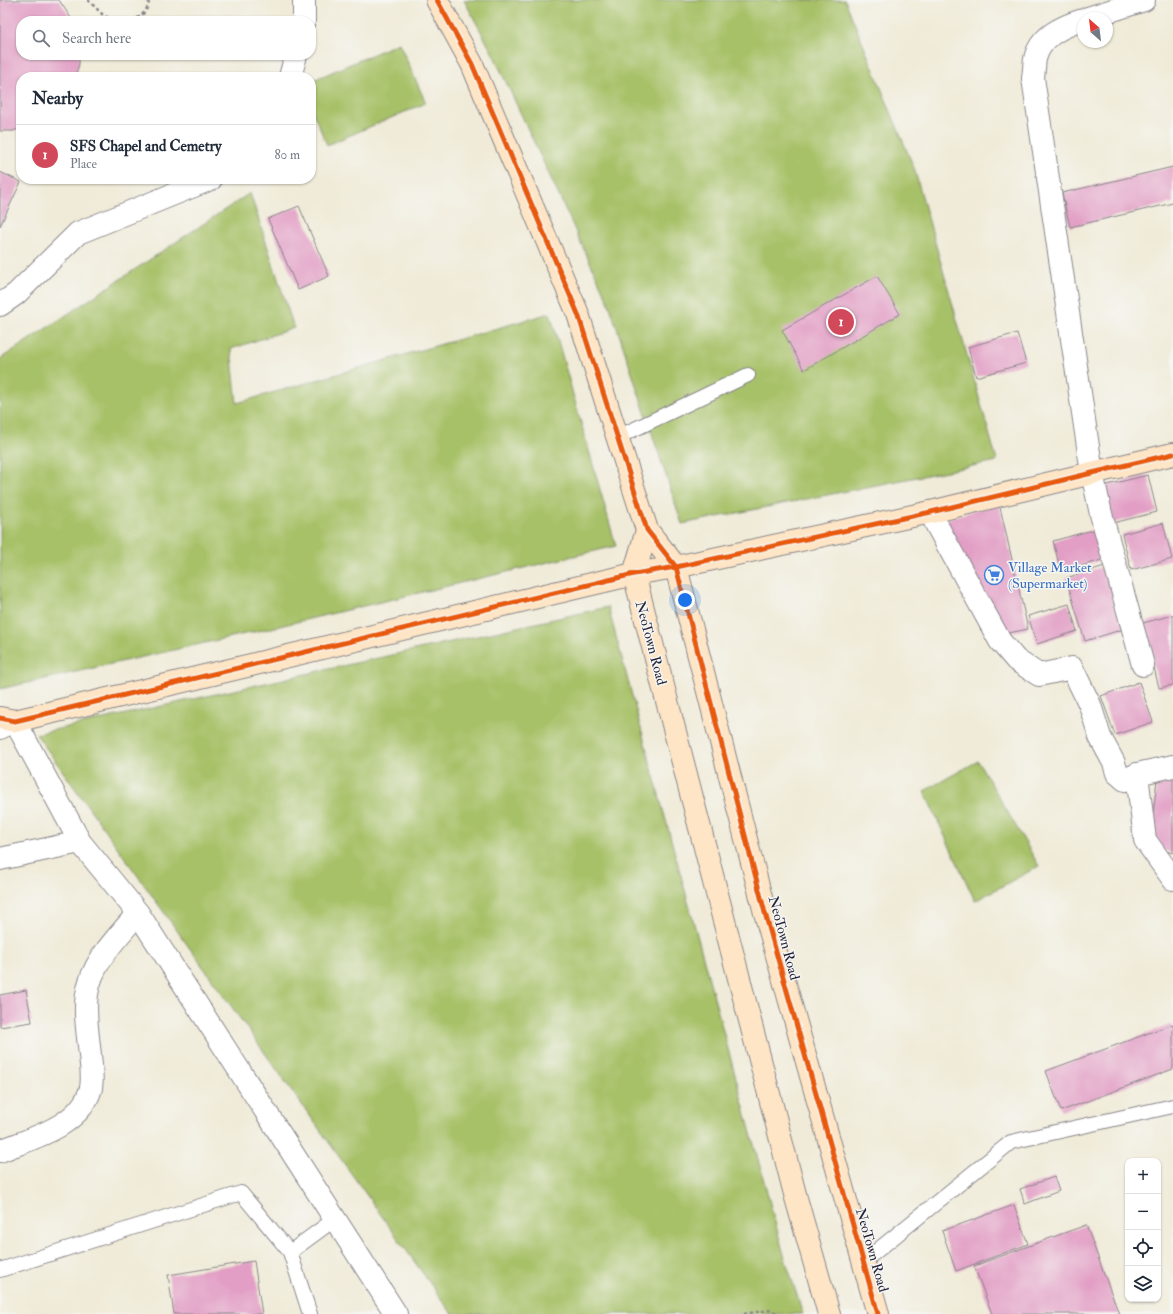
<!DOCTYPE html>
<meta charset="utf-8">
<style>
:root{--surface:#fff;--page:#f6f6f7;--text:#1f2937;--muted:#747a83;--line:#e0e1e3;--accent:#d1495b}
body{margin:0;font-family:"IM FELL Double Pica",serif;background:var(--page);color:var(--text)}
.controls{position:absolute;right:12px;bottom:12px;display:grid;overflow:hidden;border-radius:8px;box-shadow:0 1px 3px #0004}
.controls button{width:36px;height:36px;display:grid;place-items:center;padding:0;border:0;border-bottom:1px solid var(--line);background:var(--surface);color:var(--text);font:20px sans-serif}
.compass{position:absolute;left:1077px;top:12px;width:36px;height:36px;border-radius:50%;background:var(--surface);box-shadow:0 1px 3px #0004;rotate:332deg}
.you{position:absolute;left:685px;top:600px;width:14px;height:14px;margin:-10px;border:3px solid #fff;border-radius:50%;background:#1a73e8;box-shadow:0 0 0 6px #1a73e833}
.badge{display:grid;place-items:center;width:26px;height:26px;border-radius:50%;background:var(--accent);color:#fff;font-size:13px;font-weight:700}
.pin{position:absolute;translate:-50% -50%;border:2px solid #fff;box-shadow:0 1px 4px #0006}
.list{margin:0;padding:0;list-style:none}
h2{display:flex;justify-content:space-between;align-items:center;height:52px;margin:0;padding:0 16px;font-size:17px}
h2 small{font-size:13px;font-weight:400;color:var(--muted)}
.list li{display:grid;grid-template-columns:26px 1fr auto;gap:12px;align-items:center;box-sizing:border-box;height:60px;padding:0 16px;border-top:1px solid var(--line)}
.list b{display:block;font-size:15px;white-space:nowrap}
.list p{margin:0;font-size:13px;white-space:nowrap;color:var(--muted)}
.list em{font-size:13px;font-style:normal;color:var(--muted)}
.icon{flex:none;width:22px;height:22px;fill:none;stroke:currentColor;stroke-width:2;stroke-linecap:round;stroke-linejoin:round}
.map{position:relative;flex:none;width:1173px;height:1314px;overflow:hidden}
.search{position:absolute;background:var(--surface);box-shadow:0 1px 3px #0004;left:16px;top:16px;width:300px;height:44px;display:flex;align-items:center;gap:10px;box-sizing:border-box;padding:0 14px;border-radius:16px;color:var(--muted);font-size:15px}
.panel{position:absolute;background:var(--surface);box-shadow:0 1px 3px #0004;left:16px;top:72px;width:300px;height:112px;border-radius:16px}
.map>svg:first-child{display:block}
</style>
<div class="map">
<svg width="1173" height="1314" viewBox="0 0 1173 1314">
<rect width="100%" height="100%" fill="#f6f6f2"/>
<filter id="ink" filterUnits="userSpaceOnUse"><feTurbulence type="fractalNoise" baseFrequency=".025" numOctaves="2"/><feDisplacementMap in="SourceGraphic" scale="8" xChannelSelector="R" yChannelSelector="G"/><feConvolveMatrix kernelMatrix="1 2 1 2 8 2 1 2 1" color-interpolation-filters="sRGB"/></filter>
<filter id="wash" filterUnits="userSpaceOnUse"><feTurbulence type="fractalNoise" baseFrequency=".012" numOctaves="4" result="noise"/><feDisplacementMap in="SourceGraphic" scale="16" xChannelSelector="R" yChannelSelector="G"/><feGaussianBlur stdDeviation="0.9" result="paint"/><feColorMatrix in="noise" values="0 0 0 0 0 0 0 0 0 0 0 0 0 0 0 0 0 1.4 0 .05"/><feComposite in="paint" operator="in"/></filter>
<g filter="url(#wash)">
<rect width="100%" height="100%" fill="#f0ebd8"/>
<path fill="#a7c168" stroke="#647252" d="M 464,0 L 845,0 L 914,168 L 997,461 L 682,524 L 608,301 L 493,54 Z
M 399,43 L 426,103 L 327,145 L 311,108 L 311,81 Z
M 250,193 L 294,328 L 231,349 L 237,403 L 550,313 L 616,546 L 267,629 L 0,689 L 0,359 Z
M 608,607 L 784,1255 L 803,1314 L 452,1314 L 36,734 Z
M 978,761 L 1039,866 L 975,901 L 924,791 Z"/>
<g id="blocks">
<path fill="#e29ec5" d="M 0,0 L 59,0 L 73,21 L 21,21 L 21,55 L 79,55 L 79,64 L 75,77 L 21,77 L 21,128 L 13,131 L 0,131 Z
M 1173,167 L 1173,203 L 1070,227 L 1062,193 Z
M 0,172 L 21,182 L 0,226 Z
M 299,206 L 329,276 L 298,290 L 268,219 Z
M 877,276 L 900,314 L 804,370 L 782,330 Z
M 1017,333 L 1026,363 L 976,377 L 968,347 Z
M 1148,475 L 1157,512 L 1113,523 L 1103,486 Z
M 999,503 L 1028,629 L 1004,634 L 943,520 Z
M 1163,523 L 1172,559 L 1131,570 L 1122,534 Z
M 1096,529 L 1105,559 L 1061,572 L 1053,541 Z
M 1108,565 L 1127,628 L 1085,641 L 1066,578 Z
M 1069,604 L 1077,631 L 1037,644 L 1028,616 Z
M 1173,615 L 1173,685 L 1159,688 L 1143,623 Z
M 1139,682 L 1153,722 L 1115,735 L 1101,696 Z
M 1173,776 L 1173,853 L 1162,850 L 1152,826 L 1157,779 Z
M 26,990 L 32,1022 L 0,1027 L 0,995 Z
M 1173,1024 L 1173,1069 L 1061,1111 L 1046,1071 Z
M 1054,1177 L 1059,1191 L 1025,1204 L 1020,1189 Z
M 1014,1205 L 1028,1244 L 956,1271 L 942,1231 Z
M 1086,1225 L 1119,1314 L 992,1314 L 974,1266 Z
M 254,1261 L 262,1314 L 174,1314 L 168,1275 Z"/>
</g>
</g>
<g filter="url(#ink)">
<use href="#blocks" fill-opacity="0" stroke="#89868a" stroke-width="1"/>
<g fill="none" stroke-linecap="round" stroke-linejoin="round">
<g stroke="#89868a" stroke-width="16">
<path id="lane" d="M 618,437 L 748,375
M 290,1252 L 335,1219
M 863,1262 L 1011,1142 L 1173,1106
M 0,1270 L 241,1193 L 290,1252 L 310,1314"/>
</g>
<g stroke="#89868a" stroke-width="24">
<path id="street" d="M 1088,18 L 1144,0
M 1083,20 C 1063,26 1040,36 1035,59 C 1034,65 1034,72 1033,78 L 1092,473 L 1101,514 L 1143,665
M 304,21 L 304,0
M 290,77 L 296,55
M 0,305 L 16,294 L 78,233 L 211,179
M 931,512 L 936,524 L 1000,641 L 1016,660 L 1039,675 L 1072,668 L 1090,705 L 1100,737 L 1114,763 L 1117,773 L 1125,780 L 1137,774 L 1173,766
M 0,728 L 15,721 L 80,842 L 138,913 L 396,1314
M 1137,774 L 1145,840 L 1173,879
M 0,859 L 80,842
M 0,1151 C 32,1138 81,1126 91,1088 C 93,1077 91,1065 90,1055 C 88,1035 84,1014 87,994 C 92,961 118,937 138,913"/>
</g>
<g stroke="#89868a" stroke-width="24">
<path id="secondary" d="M 437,0 L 472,64 L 578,314 L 647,530 L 676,567 L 765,913 L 878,1314
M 634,574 L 796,1198 L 829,1314
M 634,574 L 647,530
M 0,718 L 15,721 L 634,574 L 676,567 L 931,512 L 1092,473 L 1173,454"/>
</g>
<path stroke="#89868a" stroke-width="2.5" stroke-dasharray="3 3" stroke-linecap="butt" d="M 88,0 L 102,14 L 113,21
M 132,21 C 140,18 149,10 149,0
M 744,1314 L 769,1310 L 780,1314"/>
<use href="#lane" stroke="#fff" stroke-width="14"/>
<use href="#street" stroke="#fff" stroke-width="22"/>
<use href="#secondary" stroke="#fde5c5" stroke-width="22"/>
<g stroke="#f6f6f2" stroke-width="8">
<path id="cycleway" d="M 437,0 L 472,64 L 578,314 L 647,530 L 676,567 L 765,913 L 878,1314
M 0,718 L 15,721 L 634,574 L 676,567 L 931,512 L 1092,473 L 1173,454"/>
</g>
<use href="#cycleway" stroke="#e8590c" stroke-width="5"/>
</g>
</g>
<defs>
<g id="supermarket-ring" transform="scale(1)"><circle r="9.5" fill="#f6f6f2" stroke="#3f7fe0" stroke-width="1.5"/><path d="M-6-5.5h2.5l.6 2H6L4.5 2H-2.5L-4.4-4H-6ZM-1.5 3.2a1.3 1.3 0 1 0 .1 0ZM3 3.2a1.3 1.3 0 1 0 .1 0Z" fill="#3f7fe0"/></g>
</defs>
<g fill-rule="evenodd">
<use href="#supermarket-ring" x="994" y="575"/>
</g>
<g text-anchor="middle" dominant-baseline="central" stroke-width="3" stroke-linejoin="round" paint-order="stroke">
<g font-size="14" fill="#366cbe" stroke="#f6f6f2" text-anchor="start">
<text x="1008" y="567">Village Market<tspan x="1008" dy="16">(Supermarket)</tspan></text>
</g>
<g font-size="14" fill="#22223b" stroke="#f6f6f2">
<text transform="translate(651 643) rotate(75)">NeoTown Road</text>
<text transform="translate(784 938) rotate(75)">NeoTown Road</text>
<text transform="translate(872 1250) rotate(74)">NeoTown Road</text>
</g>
</g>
</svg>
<div class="controls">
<button>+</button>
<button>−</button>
<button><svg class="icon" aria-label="locate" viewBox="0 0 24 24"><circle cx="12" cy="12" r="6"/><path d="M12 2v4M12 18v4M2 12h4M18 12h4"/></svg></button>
<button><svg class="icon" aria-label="layers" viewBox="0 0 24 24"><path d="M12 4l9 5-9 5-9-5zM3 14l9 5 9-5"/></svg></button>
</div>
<svg class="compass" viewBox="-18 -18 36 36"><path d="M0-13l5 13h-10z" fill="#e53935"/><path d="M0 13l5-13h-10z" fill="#747a83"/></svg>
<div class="you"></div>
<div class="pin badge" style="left:841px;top:322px">1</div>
<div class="search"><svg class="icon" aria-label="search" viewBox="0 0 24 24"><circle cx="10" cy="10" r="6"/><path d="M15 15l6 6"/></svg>Search here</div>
<section class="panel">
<h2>Nearby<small></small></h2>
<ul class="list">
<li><span class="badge">1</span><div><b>SFS Chapel and Cemetry</b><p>Place</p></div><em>80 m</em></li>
</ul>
</section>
</div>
